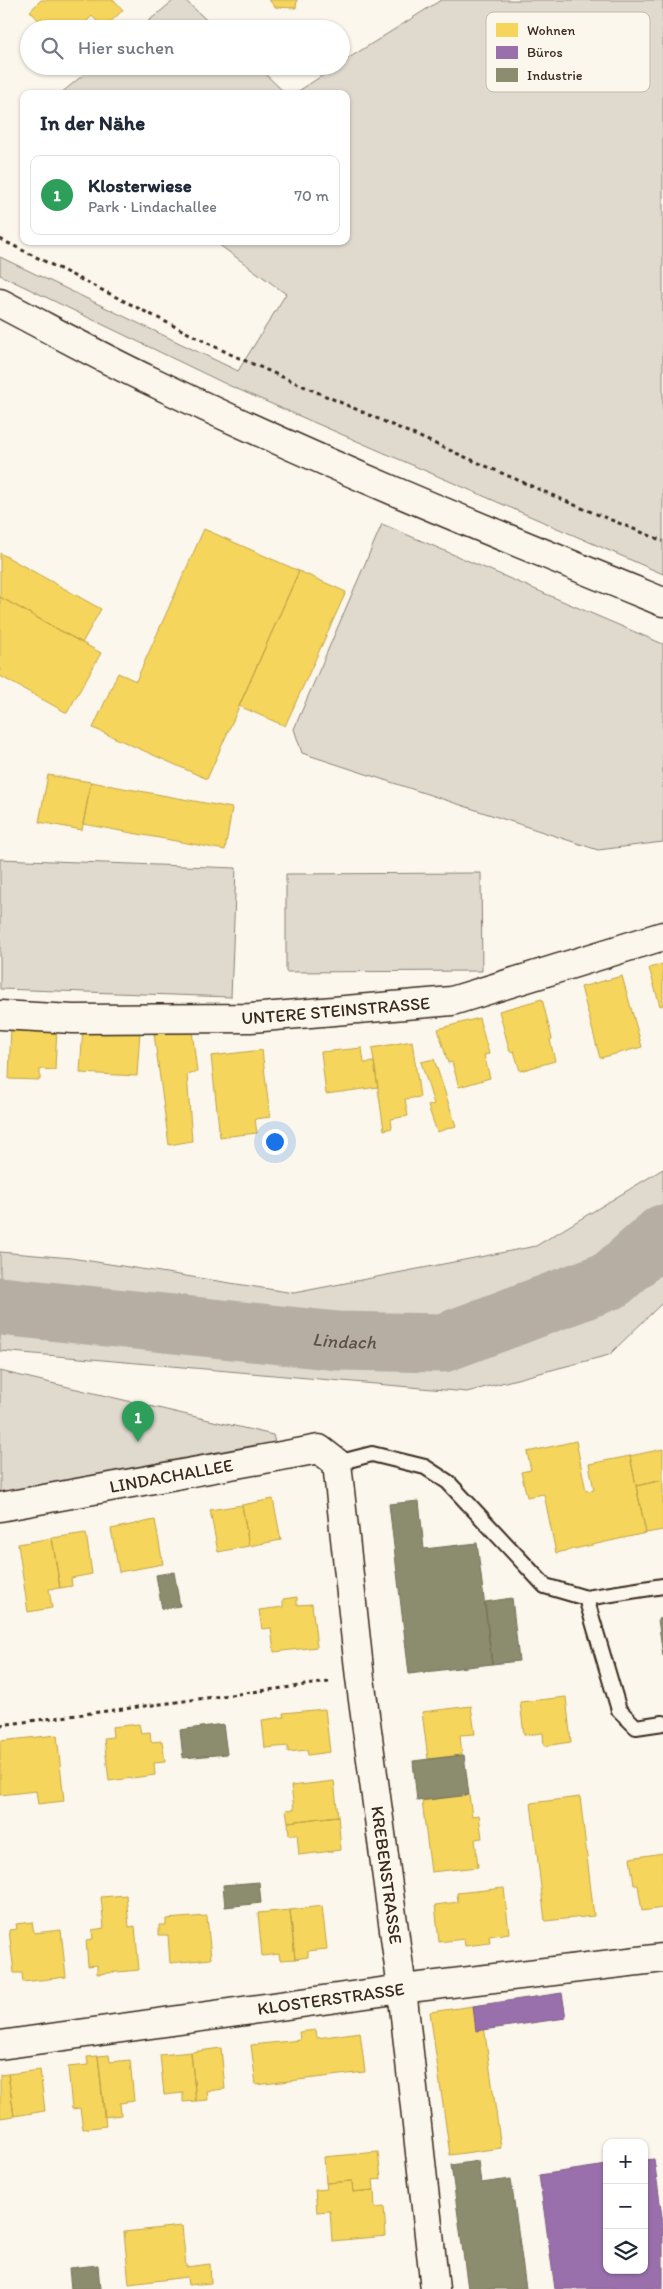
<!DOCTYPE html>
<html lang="de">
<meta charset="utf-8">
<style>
:root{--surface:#fff;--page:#f6f6f7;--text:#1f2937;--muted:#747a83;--line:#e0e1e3;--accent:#c8321e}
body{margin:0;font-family:Itim,sans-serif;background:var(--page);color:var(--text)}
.controls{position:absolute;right:15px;bottom:15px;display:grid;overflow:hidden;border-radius:10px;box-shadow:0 1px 4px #0004}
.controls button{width:45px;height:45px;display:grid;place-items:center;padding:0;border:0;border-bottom:1px solid var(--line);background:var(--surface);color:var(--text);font:25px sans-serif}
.you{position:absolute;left:274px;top:1141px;width:18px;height:18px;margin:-12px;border:4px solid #fff;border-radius:50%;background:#1a73e8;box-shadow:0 0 0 8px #1a73e833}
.badge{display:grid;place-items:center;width:32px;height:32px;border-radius:50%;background:var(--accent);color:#fff;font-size:16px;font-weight:700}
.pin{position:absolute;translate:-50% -41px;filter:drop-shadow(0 1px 2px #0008)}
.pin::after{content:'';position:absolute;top:26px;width:18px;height:15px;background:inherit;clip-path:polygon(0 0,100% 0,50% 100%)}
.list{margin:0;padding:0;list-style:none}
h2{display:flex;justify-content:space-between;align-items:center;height:65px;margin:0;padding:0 20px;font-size:21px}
h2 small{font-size:16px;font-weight:400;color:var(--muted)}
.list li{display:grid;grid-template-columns:32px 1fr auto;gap:15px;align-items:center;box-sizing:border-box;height:80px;margin:0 10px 10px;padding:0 10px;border:1px solid var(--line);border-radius:10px}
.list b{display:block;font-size:19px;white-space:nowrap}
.list p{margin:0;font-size:16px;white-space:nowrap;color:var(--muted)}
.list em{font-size:16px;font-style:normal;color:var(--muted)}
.icon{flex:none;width:28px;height:28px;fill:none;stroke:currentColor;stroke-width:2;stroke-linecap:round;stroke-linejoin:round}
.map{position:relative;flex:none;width:663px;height:2289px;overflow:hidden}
.search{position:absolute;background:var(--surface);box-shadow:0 1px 4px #0004;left:20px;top:20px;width:330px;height:55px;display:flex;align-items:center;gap:12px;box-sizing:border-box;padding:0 18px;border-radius:28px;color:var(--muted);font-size:19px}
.panel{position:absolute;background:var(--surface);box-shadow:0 1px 4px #0004;left:20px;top:90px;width:330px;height:155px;border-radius:10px}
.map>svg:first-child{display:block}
</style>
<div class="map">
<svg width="663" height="2289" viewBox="0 0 663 2289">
<rect width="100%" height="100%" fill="#fbf7ec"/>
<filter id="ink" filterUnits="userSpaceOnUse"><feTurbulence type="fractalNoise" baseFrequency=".02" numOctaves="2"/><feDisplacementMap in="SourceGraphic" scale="10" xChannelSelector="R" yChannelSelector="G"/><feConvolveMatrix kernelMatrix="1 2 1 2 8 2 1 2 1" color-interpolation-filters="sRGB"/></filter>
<g filter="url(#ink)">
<path fill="#dfd9ce" stroke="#8d8276" d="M 174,0 L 185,0 L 216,29 L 139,29 Z
M 441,0 L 663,0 L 663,574 L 228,385 L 0,275 L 0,257 L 238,371 L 286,294 L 214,241 L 346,241 L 346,94 L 294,94 L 337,66 L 341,66 L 341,63 Z
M 94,66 L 257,66 L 286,94 L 60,94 Z
M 382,524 L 663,644 L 663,842 L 598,850 L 302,753 L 294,729 Z
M 0,859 L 236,868 L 231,997 L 0,989 Z
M 481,873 L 482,971 L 286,972 L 286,874 Z
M 663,1169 L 663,1302 L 609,1355 L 467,1392 L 0,1351 L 0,1252 L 71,1258 L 294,1293 L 536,1246 Z
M 0,1371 L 273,1435 L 277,1449 L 0,1502 Z"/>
<path fill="#f6d55c" stroke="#bea249" d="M 41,0 L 114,0 L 123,10 L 104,28 L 92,16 L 79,29 L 47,29 L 30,11 Z
M 269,0 L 297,0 L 296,8 L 275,7 Z
M 204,529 L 299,571 L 207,779 L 93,728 L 118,673 L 136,681 Z
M 0,553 L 101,609 L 82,643 L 0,597 Z
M 299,571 L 346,592 L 285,726 L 239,706 Z
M 0,597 L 101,653 L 67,713 L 0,676 Z
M 48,775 L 91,782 L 82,830 L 39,822 Z
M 91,782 L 232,808 L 225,850 L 83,824 Z
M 663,964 L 663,1005 L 660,1006 L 649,968 Z
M 622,976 L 642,1047 L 600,1058 L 581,987 Z
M 542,999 L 552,1039 L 550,1040 L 555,1061 L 520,1071 L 514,1051 L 510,1052 L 499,1011 Z
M 479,1018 L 489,1054 L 484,1055 L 490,1078 L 459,1087 L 452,1062 L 448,1063 L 438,1029 Z
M 11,1025 L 57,1026 L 55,1070 L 40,1069 L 40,1080 L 9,1079 Z
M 83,1027 L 140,1030 L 137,1076 L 80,1073 Z
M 192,1030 L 197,1072 L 187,1075 L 192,1141 L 169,1145 L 154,1034 Z
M 412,1041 L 420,1097 L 405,1099 L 408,1116 L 391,1119 L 392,1128 L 384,1130 L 372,1048 Z
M 362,1048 L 364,1063 L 374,1062 L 378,1087 L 326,1094 L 321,1052 Z
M 262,1050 L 270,1117 L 255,1119 L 257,1133 L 220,1137 L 211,1056 Z
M 434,1059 L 456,1126 L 437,1132 L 428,1106 L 434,1104 L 421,1062 Z
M 576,1441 L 586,1491 L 594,1490 L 589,1464 L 630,1456 L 646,1533 L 556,1553 L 544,1494 L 527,1497 L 521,1472 L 531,1470 L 527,1452 Z
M 663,1449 L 663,1480 L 636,1486 L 630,1456 Z
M 663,1480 L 663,1530 L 646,1533 L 636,1486 Z
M 273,1499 L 281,1540 L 249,1546 L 242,1505 Z
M 242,1505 L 249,1546 L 218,1552 L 210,1510 Z
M 155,1520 L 163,1564 L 119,1572 L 111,1529 Z
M 86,1533 L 92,1574 L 71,1578 L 72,1586 L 60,1588 L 52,1538 Z
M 52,1538 L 60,1588 L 49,1589 L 52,1608 L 28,1612 L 18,1544 Z
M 297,1597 L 297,1605 L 312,1604 L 317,1647 L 274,1652 L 271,1628 L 262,1629 L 259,1610 L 283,1607 L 283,1599 Z
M 566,1697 L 571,1742 L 544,1746 L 543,1733 L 524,1735 L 520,1702 Z
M 471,1706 L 475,1734 L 460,1735 L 462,1755 L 428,1759 L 422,1712 Z
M 325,1709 L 330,1752 L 308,1755 L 307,1750 L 288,1752 L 288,1746 L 265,1748 L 262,1720 L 284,1717 L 283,1713 Z
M 139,1724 L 141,1733 L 150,1732 L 151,1742 L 162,1741 L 165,1762 L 154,1763 L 155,1775 L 109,1781 L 104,1738 L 113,1737 L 112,1727 Z
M 57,1735 L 64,1801 L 38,1804 L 36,1791 L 0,1795 L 0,1741 Z
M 334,1781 L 338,1816 L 288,1822 L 286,1810 L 294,1809 L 291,1786 Z
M 469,1795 L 472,1816 L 479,1815 L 482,1838 L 475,1839 L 478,1867 L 431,1872 L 422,1801 Z
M 580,1797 L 594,1916 L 545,1921 L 531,1803 Z
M 338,1816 L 341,1850 L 299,1855 L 297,1834 L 289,1835 L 288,1822 Z
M 663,1853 L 663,1908 L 642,1911 L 638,1885 L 634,1885 L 630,1858 Z
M 504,1888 L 509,1933 L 489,1936 L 490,1943 L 465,1946 L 464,1939 L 439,1942 L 435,1905 L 458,1902 L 457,1893 Z
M 126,1895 L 129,1927 L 135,1926 L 139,1970 L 97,1974 L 97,1965 L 88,1966 L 86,1940 L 93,1939 L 92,1930 L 104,1928 L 101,1897 Z
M 322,1906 L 327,1949 L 308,1951 L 308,1957 L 295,1959 L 290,1910 Z
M 290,1910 L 295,1959 L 280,1960 L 279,1954 L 262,1956 L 258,1913 Z
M 207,1916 L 211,1959 L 170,1963 L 168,1935 L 159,1935 L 159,1925 L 166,1925 L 166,1919 Z
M 32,1922 L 34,1933 L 61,1930 L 66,1977 L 23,1982 L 22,1973 L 14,1973 L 9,1930 L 17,1929 L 16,1924 Z
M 481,2005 L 501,2148 L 450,2155 L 430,2012 Z
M 316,2030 L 317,2038 L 360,2032 L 365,2072 L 256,2085 L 251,2045 L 300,2040 L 299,2032 Z
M 221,2048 L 225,2089 L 207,2091 L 208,2100 L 196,2101 L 191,2052 Z
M 191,2052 L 196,2101 L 183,2102 L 183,2093 L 164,2095 L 160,2055 Z
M 109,2055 L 110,2062 L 130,2060 L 134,2101 L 120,2103 L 121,2115 L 104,2117 L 98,2056 Z
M 98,2056 L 106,2126 L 83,2129 L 80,2108 L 72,2109 L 68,2067 L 88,2065 L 87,2057 Z
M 40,2070 L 45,2111 L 14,2116 L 8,2074 Z
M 8,2074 L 14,2116 L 0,2118 L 0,2075 Z
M 378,2152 L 381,2179 L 373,2180 L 374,2190 L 353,2192 L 352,2181 L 326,2183 L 324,2157 Z
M 352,2181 L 353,2192 L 374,2190 L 375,2208 L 384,2207 L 386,2236 L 332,2241 L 330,2211 L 317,2212 L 315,2190 L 327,2189 L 326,2183 Z
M 182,2226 L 186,2267 L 210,2264 L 211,2283 L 188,2285 L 187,2277 L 129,2284 L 124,2232 Z"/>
<path fill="#9970ab" stroke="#7d5b81" d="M 562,1993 L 566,2018 L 476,2031 L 473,2006 Z
M 654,2159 L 663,2224 L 663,2289 L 555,2289 L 539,2175 L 607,2165 L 607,2270 L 644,2270 L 644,2160 Z"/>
<path fill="#8c8c6e" stroke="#746f56" d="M 419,1501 L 424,1549 L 477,1543 L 492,1664 L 409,1674 L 389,1504 Z
M 174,1572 L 180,1606 L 162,1609 L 156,1575 Z
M 512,1598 L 519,1661 L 492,1664 L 485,1602 Z
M 663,1618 L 663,1656 L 658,1619 Z
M 223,1724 L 227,1754 L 183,1758 L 180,1730 Z
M 464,1755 L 469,1795 L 417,1801 L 413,1761 Z
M 259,1882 L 261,1903 L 225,1907 L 223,1885 Z
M 478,2161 L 481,2183 L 511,2179 L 526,2289 L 468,2289 L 451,2165 Z
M 98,2265 L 100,2289 L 71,2289 L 69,2268 Z"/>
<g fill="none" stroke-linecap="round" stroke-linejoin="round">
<path stroke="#b6aea2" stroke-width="59" id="s1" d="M 0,1306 L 338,1341 L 443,1343 L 611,1280 L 663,1234"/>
<g stroke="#3b2a1e" stroke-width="18">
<path id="lane" d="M 337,1463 L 372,1454 L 425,1467 L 448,1482 L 545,1586 L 586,1598 L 663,1586
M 586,1598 L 619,1710 L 636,1727 L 663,1723"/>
</g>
<g stroke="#3b2a1e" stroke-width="31">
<g id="street">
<path id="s2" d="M 0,1015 L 73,1019 L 251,1018 L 452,1001 L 663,936"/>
<path id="s3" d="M 0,1507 L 319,1449 L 337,1463 L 360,1678 L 402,1989 L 435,2289"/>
<path id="s4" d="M 0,2045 L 402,1989 L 663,1958"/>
</g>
</g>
<g stroke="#3b2a1e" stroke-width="31">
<path id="primary" d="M 0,303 C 50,329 100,357 151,381 C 318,462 491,532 663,602"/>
</g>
<path stroke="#3b2a1e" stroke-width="3" stroke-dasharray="4 4" stroke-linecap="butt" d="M 0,239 L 230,354 L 577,506 L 663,541
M 0,1725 L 329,1682"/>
<use href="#lane" stroke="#fbf7ec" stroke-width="14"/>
<use href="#street" stroke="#fbf7ec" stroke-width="28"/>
<use href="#primary" stroke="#fbf7ec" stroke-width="28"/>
</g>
</g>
<g text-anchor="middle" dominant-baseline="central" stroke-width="5" stroke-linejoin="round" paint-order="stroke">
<g font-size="18" fill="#3b2a1e" stroke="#fbf7ec">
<text stroke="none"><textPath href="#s2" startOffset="336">UNTERE STEINSTRASSE</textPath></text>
<text stroke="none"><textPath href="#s3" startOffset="174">LINDACHALLEE</textPath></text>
<text stroke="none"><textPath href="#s3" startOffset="762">KREBENSTRASSE</textPath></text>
<text stroke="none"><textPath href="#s4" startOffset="334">KLOSTERSTRASSE</textPath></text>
</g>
<g font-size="19" font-style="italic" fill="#605246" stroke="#fbf7ec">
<text stroke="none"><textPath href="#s1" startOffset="346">Lindach</textPath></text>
</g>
</g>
<rect x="486" y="12" width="164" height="80" rx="8" fill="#fbf7ec" stroke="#c1baae" stroke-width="1"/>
<rect x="496" y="23" width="22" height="14" fill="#f6d55c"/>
<rect x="496" y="46" width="22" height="13" fill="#9970ab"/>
<rect x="496" y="68" width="22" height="14" fill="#8c8c6e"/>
<g font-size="14" fill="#3b2a1e">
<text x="527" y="35">Wohnen</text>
<text x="527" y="57">Büros</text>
<text x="527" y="80">Industrie</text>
</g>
</svg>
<div class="controls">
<button>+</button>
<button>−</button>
<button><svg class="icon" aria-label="layers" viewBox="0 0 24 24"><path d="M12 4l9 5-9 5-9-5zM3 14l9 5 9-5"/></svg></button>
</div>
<div class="you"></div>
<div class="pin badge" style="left:138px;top:1442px;background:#2e9e5b">1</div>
<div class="search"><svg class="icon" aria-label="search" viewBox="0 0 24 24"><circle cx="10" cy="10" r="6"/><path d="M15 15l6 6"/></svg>Hier suchen</div>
<section class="panel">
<h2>In der Nähe<small></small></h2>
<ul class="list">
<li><span class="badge" style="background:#2e9e5b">1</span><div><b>Klosterwiese</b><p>Park · Lindachallee</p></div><em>70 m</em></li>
</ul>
</section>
</div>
